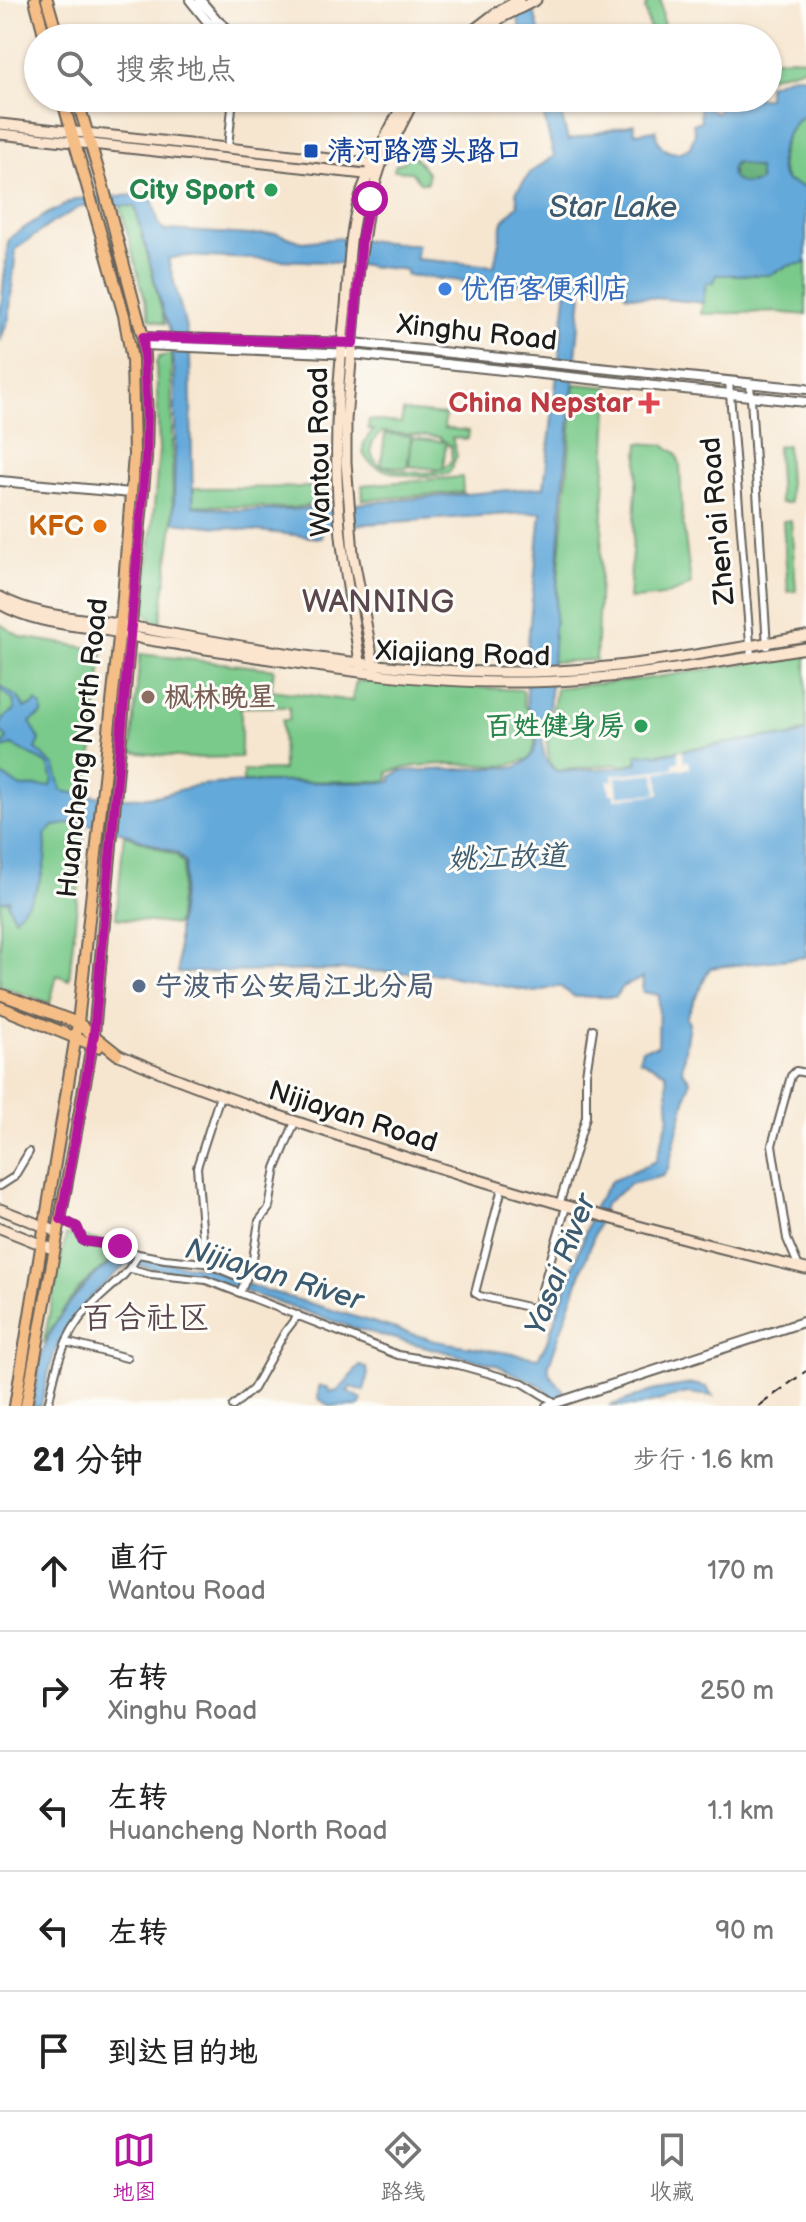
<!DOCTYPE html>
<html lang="zh">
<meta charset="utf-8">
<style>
:root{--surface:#fff;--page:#f2f2f2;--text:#222;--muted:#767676;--line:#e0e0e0;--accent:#b5179e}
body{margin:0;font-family:"Balsamiq Sans","LXGW WenKai TC",sans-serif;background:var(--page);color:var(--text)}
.stop{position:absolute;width:24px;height:24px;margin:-18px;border:6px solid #b5179e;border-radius:50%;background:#fff}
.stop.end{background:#b5179e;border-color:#fff;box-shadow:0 2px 8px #0008}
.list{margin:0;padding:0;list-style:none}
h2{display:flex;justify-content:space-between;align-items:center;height:104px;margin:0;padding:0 32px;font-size:34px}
h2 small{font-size:26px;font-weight:400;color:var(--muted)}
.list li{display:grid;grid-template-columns:52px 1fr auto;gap:24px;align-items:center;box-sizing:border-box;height:120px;padding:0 32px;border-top:2px solid var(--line)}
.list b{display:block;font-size:30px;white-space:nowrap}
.list p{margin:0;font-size:26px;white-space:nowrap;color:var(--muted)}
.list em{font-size:26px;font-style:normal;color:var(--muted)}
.icon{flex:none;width:44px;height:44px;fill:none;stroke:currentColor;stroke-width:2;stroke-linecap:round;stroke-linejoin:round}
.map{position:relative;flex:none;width:806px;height:1406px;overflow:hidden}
.search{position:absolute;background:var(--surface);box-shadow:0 2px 6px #0004;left:24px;right:24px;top:24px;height:88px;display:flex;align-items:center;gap:20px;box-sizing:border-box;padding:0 28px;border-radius:44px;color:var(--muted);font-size:30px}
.sheet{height:704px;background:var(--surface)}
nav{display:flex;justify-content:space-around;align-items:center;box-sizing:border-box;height:112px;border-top:2px solid var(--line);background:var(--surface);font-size:22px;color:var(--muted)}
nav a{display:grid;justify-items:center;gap:4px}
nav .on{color:var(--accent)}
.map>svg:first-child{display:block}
</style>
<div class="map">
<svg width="806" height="1406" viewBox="0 0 806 1406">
<rect width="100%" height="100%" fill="#fdfcf7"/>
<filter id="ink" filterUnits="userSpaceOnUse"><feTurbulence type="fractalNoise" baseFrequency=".0125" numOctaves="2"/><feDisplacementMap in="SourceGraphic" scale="16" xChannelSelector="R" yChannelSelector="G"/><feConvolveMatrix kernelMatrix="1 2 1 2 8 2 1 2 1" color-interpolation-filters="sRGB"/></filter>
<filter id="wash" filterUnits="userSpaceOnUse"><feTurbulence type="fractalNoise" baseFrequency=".006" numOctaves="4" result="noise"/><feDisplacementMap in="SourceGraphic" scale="32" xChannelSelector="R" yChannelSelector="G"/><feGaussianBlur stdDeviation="1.8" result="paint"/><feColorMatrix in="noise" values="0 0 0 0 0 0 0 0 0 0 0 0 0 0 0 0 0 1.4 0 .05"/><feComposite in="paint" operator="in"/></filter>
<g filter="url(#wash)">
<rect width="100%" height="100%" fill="#f6e6d0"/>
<path fill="#7aca8b" stroke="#4b7354" stroke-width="2" fill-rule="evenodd" d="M 649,0 L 661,0 L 664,29 L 655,30 L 649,27 L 645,8 Z
M 789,58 L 806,59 L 806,67 L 768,77 L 768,60 Z
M 806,114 L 806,188 L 787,181 C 773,161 786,125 806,114 Z
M 410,151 L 428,173 L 427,183 L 420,182 L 411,172 L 394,170 L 395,165 L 404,162 Z
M 120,205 L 135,207 L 165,324 L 150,319 Z
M 794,263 L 806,263 L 806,315 L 773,312 L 701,314 L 706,283 L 714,282 L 716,275 L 770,275 Z
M 171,354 L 173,524 L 160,624 L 147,616 L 145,607 L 159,451 L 156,363 L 159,357 Z
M 575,384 L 609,387 L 596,660 L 551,662 Z
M 403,411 L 445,415 L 444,428 L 469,431 L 468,439 L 452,438 L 457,456 L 450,472 C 426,484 331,471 374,430 L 368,429 L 369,420 L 401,423 ZM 383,432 L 439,437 L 451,447 L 452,460 C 440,481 401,471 381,466 C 367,456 368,441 383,432 Z
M 385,434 L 411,436 L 407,468 L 381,465 Z
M 412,438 L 446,442 L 443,470 L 409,466 Z
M 639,443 L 664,445 L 676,453 L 680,464 L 682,514 L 691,584 C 672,597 651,598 629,599 Z
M 787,445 L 790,503 L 780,503 L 777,446 Z
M 462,477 L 463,492 L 363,500 L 362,485 Z
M 329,487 L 331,503 L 289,508 L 193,505 L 194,488 Z
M 791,520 L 796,591 L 788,592 L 783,521 Z
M 0,624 L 21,637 L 103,650 L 69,980 L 57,975 L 50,1003 L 0,986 Z
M 140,654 L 274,669 L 271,690 L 352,701 L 356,681 L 523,690 L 524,706 L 533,713 L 535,744 L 531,757 C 508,771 477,764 451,764 C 430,764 408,766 388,772 L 388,781 L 243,782 L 243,771 L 283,770 L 282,720 L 289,720 L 289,707 L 241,707 L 241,757 L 188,758 L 131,752 Z
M 806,654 L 806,730 L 789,737 L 768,736 L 656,754 L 637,754 L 637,762 L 624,766 L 615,764 L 556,771 C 537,753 555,710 556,688 L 645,679 Z
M 124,834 L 176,855 L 184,864 L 177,925 L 116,918 Z
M 66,1235 L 127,1244 C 116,1261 95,1271 81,1287 C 66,1304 54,1324 43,1344 Z"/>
<path fill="#63ae77" stroke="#40654a" stroke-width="2" d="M 739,162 L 758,168 L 761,178 L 758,183 L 743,185 L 733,178 L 732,167 Z"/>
<path fill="#64a9da" stroke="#40627b" stroke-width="2" fill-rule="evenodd" d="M 513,0 L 531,0 L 541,38 L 523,38 Z
M 793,75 L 806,77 L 806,113 C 786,125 771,161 786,181 L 806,188 L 806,263 L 787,266 L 770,275 L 716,275 L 714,282 L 706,283 L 703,303 L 625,295 L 626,285 L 583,283 L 562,502 L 549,711 L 544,715 C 542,735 538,762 558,772 L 623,767 L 638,763 L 637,755 L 655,753 L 656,755 L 769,737 L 789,738 L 806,732 L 806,957 L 710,968 L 686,1018 L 689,1023 L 682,1069 L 690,1081 L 668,1169 L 663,1176 L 630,1184 L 605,1204 L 549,1365 L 549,1373 L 562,1389 L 570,1406 L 561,1406 L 542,1386 L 496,1365 L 357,1329 L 199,1276 L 129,1264 C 118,1269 109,1280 100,1288 C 58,1329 53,1351 41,1406 L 33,1406 C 35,1388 37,1367 43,1350 C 55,1315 96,1266 129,1252 L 153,1261 L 208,1268 L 252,1286 L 436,1341 L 538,1358 L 546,1344 L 595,1205 L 611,1181 L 656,1161 L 669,1116 L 666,1073 L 639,1059 L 642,1049 L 658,1046 L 659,995 L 642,992 L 643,978 L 622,987 L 615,997 L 575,997 L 559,986 L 535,992 L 438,974 L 338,970 L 178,973 L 178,926 L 186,863 L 177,853 L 124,833 L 80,822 L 54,826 L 45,835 C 49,866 38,897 14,918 L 8,904 L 10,900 L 0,902 L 0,774 L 21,787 L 51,786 L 53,779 L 48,764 L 12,745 L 0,749 L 7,739 C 5,735 2,733 0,730 C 0,718 10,713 15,710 L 13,700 L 3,692 L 0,684 C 8,694 21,695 24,708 L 34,705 L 36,701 L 42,707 L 42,714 L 30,722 L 40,740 L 36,749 L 55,766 L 62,791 C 94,797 133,802 165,794 C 178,791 188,786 201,785 C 264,779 328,784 391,782 L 391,776 L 401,771 L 516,767 C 541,759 543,723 527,707 L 526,661 L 541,512 L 321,527 L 322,538 L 174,522 C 173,488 181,334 164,316 L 135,206 L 82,206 L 52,223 L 16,249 L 9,318 L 0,342 L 0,315 L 8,242 L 12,236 L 43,216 L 76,199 L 151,194 L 159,225 L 166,232 L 170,230 L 250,235 L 276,233 L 302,242 L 340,238 L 417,245 L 416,259 L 494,266 L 503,221 L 518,205 L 516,192 L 531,172 L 554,156 L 539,98 L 557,98 L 568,140 L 634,124 L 635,133 L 656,130 C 657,150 673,159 690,147 L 695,134 L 693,124 L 701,121 L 699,98 L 707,98 L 702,104 L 716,113 L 729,98 L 768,98 L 768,85 ZM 735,162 L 758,168 L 760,181 C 746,189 722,180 735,162 ZM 182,256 L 327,262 L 406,270 L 406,275 L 507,286 L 543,280 L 568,279 L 544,487 L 290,510 L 231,510 L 193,506 L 190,356 L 186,328 L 168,259 Z
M 360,1365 L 366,1367 L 368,1373 L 364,1391 L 351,1387 L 347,1391 L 362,1399 L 359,1406 L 329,1406 L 318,1398 L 319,1385 L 328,1388 L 330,1392 L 338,1391 Z
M 692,1384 L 706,1387 L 713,1396 L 687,1393 L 639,1406 L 609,1406 L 655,1390 Z"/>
<path fill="#f6e6d0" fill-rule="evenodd" d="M 682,750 L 684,761 L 689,761 L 690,768 L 658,772 L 660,794 L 615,799 L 615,794 L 610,794 L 608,781 L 614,781 L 613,775 L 674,768 L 673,763 L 679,762 L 678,751 ZM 655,773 L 657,793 L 618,796 L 616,777 Z"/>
</g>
<g filter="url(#ink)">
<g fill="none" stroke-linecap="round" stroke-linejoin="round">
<g stroke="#68635b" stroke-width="10">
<path id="minor" d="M 228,147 L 233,98
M 729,381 L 751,656
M 750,383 L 767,646
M 295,1122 L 276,1168 L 269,1208 L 259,1221 L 252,1265 L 240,1293 L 398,1355 L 459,1365 L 523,1383 L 556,1403
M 0,1186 L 14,1177 L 29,1152
M 502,1188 L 475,1293 L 480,1296 L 532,1308 L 538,1303 L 566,1207
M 559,1205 L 586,1117 L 586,1074 L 593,1029
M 61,1219 L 77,1227 L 83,1241 L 120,1246 L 138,1254 L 165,1259 L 205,1263 L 244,1279
M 205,1263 L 197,1167 L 220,1096
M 799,1267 L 787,1239 L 772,1145 L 791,1076 L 796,1071 L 806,1073
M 131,1269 L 151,1274 L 206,1280 L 240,1293
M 66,1342 L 127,1358
M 48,1406 C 55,1371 62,1336 88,1309 C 104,1291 128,1277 138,1254
M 233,1406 L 253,1389 L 285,1332 L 298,1315"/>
</g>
<g stroke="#68635b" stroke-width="12">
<path id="tertiary" d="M 190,0 L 207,21 L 227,38
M 200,0 L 218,21 L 239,38
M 143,337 L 353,343 L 806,389
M 144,345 L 352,354 L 806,402
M 0,481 L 131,493
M 547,1406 L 806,1321"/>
</g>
<g stroke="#68635b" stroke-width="13">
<path id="secondary" d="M 463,38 L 497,12 L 519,0
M 476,38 L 501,18 L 536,0
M 0,124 L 378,164
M 0,134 L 374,175
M 0,597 C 41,619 84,617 129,626 C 257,650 387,673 518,672 C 615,672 711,652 806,636
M 0,604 C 47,630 94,623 143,639 C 269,658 395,684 523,682 C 618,681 712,663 806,648
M 361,669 C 353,613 341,557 338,500 C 334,434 339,371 346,306 C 349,270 349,232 360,197 C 371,162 389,131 406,98
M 375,671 L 353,554 L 346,462 L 346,420 L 359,268 L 369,202 L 381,165 L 415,98
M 117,1054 C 212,1095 310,1127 408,1158 C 540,1200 672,1237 806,1269
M 0,1209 L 58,1232
M 0,1228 L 55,1250"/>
</g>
<g stroke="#68635b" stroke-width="14">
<path id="primary" d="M 35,0 L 45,38
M 47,0 L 58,38
M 0,994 L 78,1023 L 117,1054
M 0,1007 L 98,1047
M 15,1406 L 78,1023 L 122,609 L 134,455 L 132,360 L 124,315 L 62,98
M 26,1406 L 94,1034 L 146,458 L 147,416 L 143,337 L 104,190 L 77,98"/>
</g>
<use href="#minor" stroke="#fff" stroke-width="6"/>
<use href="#tertiary" stroke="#fff" stroke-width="8"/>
<use href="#secondary" stroke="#fbe5cf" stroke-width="9"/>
<use href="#primary" stroke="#f6be87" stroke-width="10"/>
<path stroke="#1c1c1c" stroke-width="2" stroke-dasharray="12 6" stroke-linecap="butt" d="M 759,1406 L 806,1371"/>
</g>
</g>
<g fill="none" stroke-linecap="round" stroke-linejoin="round" filter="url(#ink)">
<path stroke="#b5179e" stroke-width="10" d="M 120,1246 L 83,1241 L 77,1227 L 61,1219 L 94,1034 L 146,458 L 147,416 L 143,337 L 353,343 L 362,237 L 370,199"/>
</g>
<rect fill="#1a4fb4" stroke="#fdfcf7" stroke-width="3" x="303" y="143" width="16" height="16" rx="4"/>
<g fill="#2e9e5b" stroke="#fdfcf7" stroke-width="3">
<circle cx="271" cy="190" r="8"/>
<circle cx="641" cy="726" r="8"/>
</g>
<circle fill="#3f7fe0" stroke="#fdfcf7" stroke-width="3" cx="445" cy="289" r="8"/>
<path fill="#e0444e" stroke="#fdfcf7" stroke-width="3" d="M645 391h8v8h8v8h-8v8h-8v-8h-8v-8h8z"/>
<circle fill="#e8710a" stroke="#fdfcf7" stroke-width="3" cx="100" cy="526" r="8"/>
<circle fill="#8d6e63" stroke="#fdfcf7" stroke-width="3" cx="148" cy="697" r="8"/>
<circle fill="#5c6f8a" stroke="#fdfcf7" stroke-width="3" cx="139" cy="986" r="8"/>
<g text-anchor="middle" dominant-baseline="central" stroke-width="6" stroke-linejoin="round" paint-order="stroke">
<g font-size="28" font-weight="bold" fill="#164399" stroke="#fdfcf7" text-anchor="start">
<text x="327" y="151">清河路湾头路口</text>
</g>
<g font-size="28" font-weight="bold" fill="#27864d" stroke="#fdfcf7" text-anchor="end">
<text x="255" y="190">City Sport</text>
<text x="625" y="726">百姓健身房</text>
</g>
<g font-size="28" font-weight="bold" fill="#366cbe" stroke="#fdfcf7" text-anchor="start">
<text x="461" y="289">优佰客便利店</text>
</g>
<g font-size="28" fill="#1c1c1c" stroke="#fdfcf7">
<text transform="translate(477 333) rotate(6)">Xinghu Road</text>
<text transform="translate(320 452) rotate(-91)">Wantou Road</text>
<text transform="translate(718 521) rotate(-95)">Zhen'ai Road</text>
<text transform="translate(463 654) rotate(2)">Xiajiang Road</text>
<text transform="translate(83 748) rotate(-84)">Huancheng North Road</text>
<text transform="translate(353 1117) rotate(18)">Nijiayan Road</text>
</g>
<g font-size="28" font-weight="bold" fill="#be3a42" stroke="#fdfcf7" text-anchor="end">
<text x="633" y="403">China Nepstar</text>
</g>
<g font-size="28" font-weight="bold" fill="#c56008" stroke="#fdfcf7" text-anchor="end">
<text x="84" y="526">KFC</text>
</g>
<g font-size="28" font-weight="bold" fill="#785e54" stroke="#fdfcf7" text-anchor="start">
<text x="164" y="697">枫林晚星</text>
</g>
<g font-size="28" font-weight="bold" fill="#4e5e75" stroke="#fdfcf7" text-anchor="start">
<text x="155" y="986">宁波市公安局江北分局</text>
</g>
<g font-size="30" font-style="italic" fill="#3c5b71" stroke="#fdfcf7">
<text x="613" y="208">Star Lake</text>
<text transform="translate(507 858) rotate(-2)">姚江故道</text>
<text transform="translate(561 1265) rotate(-69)">Yasai River</text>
<text transform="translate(274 1275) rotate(17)">Nijiayan River</text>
</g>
<g font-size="32" fill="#5a484e" stroke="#fdfcf7">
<text x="378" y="602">WANNING</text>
<text x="146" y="1318">百合社区</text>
</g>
</g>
</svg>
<div class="stop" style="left:370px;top:199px"></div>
<div class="stop end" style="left:120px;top:1246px"></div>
<div class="search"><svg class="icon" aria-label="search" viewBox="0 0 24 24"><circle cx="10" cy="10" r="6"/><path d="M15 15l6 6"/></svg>搜索地点</div>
</div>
<section class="sheet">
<h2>21 分钟<small>步行 · 1.6 km</small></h2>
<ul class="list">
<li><svg class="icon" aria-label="ahead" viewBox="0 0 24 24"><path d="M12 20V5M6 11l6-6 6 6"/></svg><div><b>直行</b><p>Wantou Road</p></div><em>170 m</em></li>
<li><svg class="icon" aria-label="right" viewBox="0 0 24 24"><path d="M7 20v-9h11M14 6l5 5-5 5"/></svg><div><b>右转</b><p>Xinghu Road</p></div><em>250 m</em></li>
<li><svg class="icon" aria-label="left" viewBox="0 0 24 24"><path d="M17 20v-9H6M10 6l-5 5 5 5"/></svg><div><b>左转</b><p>Huancheng North Road</p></div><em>1.1 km</em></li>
<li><svg class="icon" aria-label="left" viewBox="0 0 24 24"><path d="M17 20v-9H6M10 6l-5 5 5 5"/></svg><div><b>左转</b></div><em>90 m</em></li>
<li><svg class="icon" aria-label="arrive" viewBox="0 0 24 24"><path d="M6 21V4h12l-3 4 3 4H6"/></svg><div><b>到达目的地</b></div></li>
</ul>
</section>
<nav>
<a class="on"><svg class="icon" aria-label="map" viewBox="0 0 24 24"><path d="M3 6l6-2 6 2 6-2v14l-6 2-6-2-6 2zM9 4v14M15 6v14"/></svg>地图</a>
<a><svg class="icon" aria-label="directions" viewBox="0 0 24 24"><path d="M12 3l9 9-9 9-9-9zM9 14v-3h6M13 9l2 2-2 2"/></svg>路线</a>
<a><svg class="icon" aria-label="saved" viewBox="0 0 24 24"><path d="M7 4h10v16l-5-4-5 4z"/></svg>收藏</a>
</nav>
